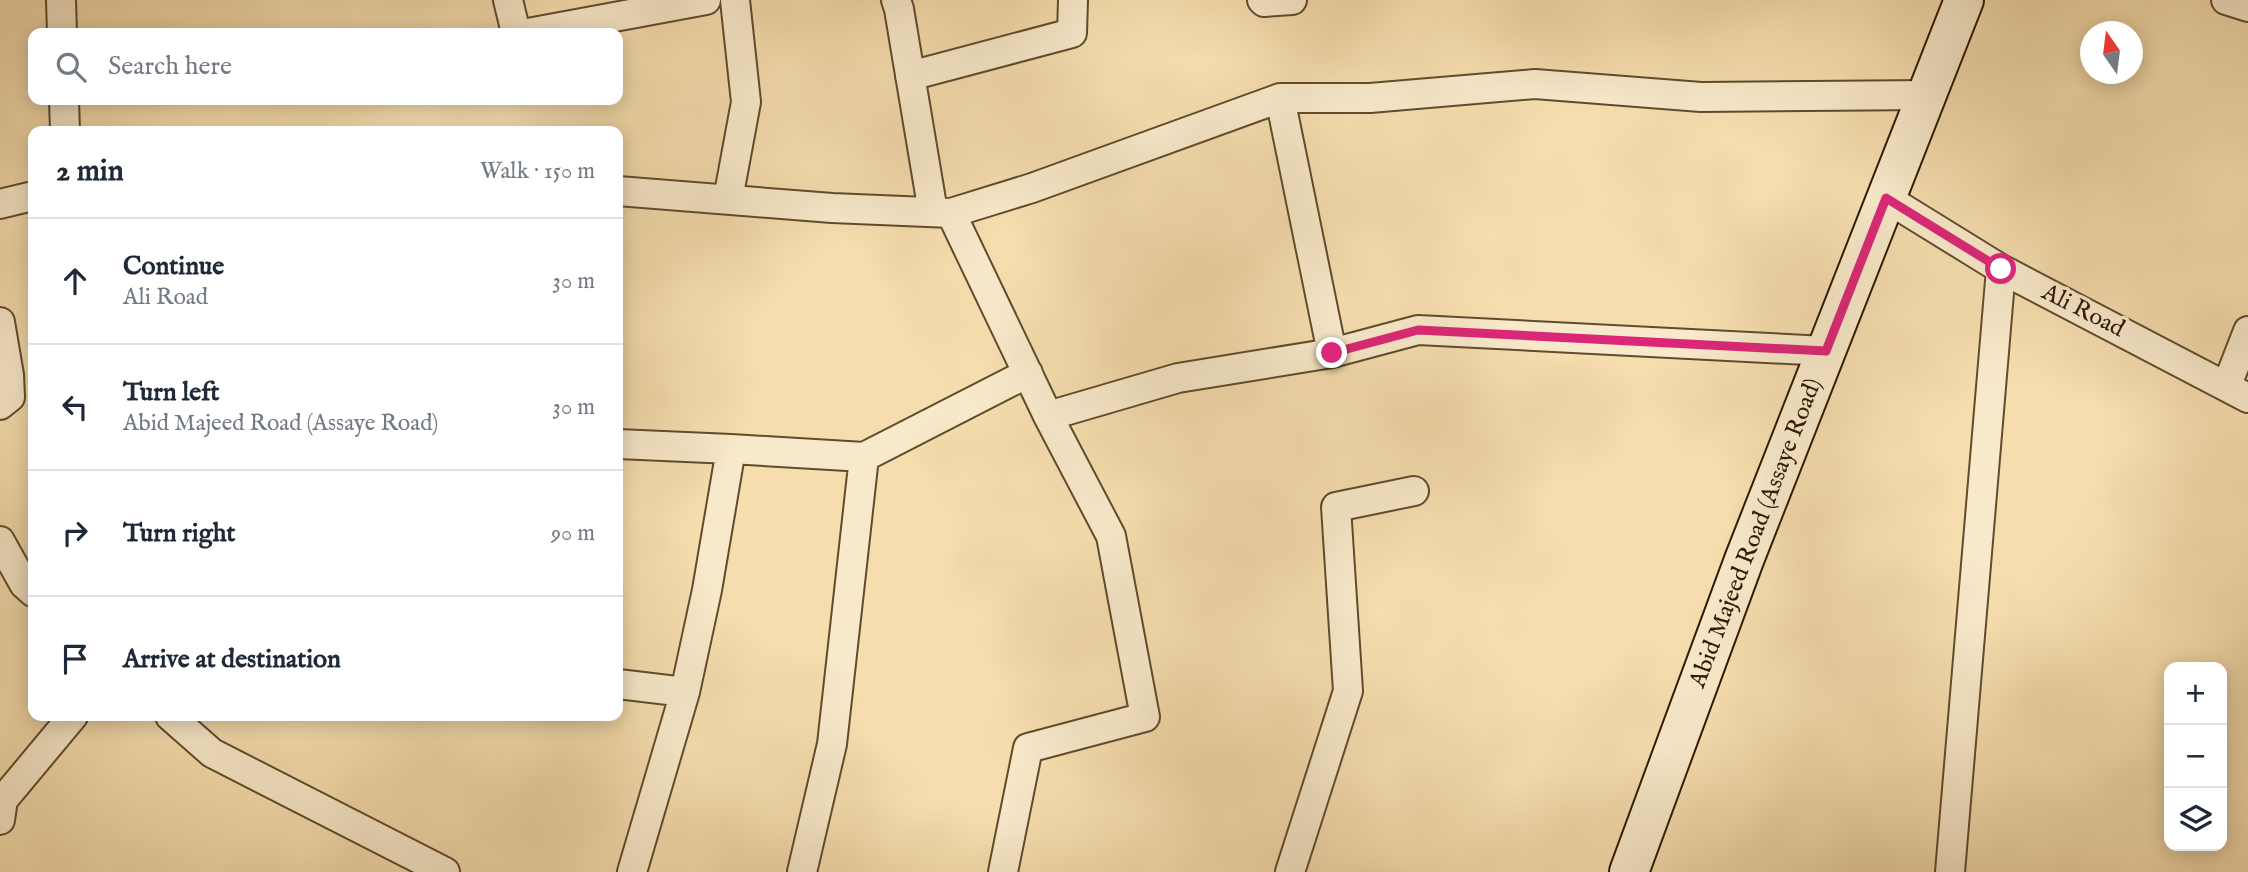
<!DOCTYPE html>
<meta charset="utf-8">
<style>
:root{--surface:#fff;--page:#f6f6f7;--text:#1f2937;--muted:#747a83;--line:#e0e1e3}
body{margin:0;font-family:"IM FELL English",serif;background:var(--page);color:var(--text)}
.controls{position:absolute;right:21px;bottom:21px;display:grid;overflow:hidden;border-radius:14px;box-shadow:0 4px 18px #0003}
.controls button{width:63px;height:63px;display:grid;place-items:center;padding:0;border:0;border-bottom:2px solid var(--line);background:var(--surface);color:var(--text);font:35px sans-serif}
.compass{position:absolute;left:2080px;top:21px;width:63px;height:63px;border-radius:50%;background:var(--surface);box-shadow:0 4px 18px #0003;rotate:346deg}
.stop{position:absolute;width:21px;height:21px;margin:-16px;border:5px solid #db2777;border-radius:50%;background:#fff}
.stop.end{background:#db2777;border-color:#fff;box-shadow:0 2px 7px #0008}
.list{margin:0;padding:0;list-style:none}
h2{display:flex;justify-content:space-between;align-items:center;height:91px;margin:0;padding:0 28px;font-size:30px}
h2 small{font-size:23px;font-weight:400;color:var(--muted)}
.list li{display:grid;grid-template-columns:46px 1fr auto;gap:21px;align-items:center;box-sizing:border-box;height:126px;padding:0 28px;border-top:2px solid var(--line)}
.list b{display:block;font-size:26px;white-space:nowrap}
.list p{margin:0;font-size:23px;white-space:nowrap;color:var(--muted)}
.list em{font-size:23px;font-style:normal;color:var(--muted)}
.icon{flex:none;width:38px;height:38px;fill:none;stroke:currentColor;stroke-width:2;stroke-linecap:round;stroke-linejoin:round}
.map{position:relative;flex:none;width:2248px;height:872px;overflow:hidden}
.search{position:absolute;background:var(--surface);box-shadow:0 4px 18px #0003;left:28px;top:28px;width:595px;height:77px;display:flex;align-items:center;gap:18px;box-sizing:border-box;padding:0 24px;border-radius:14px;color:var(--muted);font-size:26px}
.panel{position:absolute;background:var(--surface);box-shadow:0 4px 18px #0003;left:28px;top:126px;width:595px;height:595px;border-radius:14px}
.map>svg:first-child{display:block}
</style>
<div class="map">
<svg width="2248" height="872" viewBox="0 0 2248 872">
<rect width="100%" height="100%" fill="#f5ddad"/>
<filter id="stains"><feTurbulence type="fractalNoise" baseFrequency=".00286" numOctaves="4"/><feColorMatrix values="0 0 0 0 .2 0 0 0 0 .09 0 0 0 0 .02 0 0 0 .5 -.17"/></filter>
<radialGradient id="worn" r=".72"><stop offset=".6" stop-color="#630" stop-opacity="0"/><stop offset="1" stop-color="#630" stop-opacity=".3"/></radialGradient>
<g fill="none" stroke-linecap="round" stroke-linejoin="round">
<g stroke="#604b2d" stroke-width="32">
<path id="minor" d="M 61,0 L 62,33
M 508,0 L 516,33
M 896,0 L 899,9 L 933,212
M 1262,0 L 1264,2 L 1292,0
M 2226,0 L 2248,7
M 528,33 L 706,0
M 910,76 L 1072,33 L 1073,0
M 1280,98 L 1332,353 L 1418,330 L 1826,351
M 64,100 L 65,131
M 618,191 L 832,208 L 951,213 L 1032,188 L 1280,98 L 1370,98 L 1535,84 L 1701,97 L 1927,95
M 1886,198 L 2001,269 L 2248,398
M 728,199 L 746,102 L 735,0
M 0,204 L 33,196
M 951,213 L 1048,416 L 1111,536 L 1145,717 L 1028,748 L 1003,872
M 0,322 L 9,375 L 10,397 L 0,405
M 2227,385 L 2248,331
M 1048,416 L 1178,378 L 1332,353
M 618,444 L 731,449
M 0,541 L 24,584 L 33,592
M 618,684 L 685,692
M 170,716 L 212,753 L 445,872
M 0,820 L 3,800 L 73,716
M 632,872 L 685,692 L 707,590 L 731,449 L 864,457
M 802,872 L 832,744 L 864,457 L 1028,373
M 1290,872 L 1348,691 L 1336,507 L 1414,491
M 1950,872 L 2001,269"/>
</g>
<g stroke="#2f1a02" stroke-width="42">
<path id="secondary" d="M 1629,872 L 1744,560 L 1964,0"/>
</g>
<use href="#minor" stroke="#f8e9ca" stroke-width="28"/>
<use href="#secondary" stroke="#f8e9ca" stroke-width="38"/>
</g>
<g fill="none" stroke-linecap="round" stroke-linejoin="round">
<path stroke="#db2777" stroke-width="9" d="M 1332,353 L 1418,330 L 1826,351 L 1886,198 L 2001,269"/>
</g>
<g text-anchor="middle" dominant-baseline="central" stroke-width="7" stroke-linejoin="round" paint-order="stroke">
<g font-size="24" fill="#2f1a02" stroke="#f8e9ca">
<text transform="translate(2083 311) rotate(27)">Ali Road</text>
<text transform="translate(1756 533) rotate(-69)">Abid Majeed Road (Assaye Road)</text>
</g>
</g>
<rect width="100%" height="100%" filter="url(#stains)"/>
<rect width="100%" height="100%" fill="url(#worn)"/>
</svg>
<div class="controls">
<button>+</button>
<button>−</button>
<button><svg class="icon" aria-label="layers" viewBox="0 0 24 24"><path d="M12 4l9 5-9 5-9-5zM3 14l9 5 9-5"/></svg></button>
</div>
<svg class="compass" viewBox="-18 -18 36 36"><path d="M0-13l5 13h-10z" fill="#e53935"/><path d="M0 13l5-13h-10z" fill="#747a83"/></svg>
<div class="stop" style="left:2001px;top:269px"></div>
<div class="stop end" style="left:1332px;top:353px"></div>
<div class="search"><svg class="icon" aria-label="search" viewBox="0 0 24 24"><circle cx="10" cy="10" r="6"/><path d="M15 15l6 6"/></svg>Search here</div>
<section class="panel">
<h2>2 min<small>Walk · 150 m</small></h2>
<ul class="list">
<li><svg class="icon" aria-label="ahead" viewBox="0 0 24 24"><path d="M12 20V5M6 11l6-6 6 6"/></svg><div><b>Continue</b><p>Ali Road</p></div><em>30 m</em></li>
<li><svg class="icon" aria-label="left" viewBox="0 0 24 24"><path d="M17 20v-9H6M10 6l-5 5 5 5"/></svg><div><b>Turn left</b><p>Abid Majeed Road (Assaye Road)</p></div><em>30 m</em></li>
<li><svg class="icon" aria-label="right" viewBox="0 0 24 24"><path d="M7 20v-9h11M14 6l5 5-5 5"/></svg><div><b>Turn right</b></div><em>90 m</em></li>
<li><svg class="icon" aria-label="arrive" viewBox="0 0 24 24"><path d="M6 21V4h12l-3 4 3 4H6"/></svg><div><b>Arrive at destination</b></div></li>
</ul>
</section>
</div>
